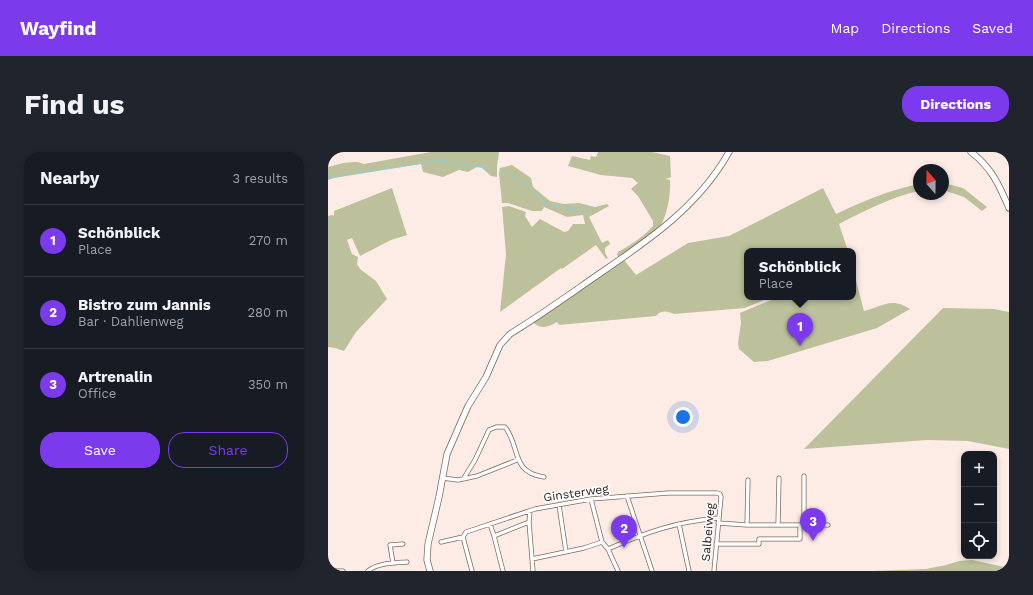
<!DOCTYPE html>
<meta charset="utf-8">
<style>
:root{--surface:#171b24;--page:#20242c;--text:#f1f3f6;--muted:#9ea1a6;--line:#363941;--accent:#7c3aed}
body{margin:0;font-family:"Work Sans",sans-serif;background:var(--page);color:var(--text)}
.controls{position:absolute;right:12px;bottom:12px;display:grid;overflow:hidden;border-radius:8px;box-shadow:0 2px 6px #0003}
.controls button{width:36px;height:36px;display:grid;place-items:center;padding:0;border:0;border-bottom:1px solid var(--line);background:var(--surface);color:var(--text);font:20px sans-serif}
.compass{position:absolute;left:585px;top:12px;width:36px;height:36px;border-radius:50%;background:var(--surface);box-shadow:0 2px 6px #0003;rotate:340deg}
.you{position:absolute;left:355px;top:265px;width:14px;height:14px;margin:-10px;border:3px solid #fff;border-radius:50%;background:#1a73e8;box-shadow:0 0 0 6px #1a73e833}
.badge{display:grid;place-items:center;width:26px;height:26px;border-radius:50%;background:var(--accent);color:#fff;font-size:13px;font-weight:700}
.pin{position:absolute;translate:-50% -33px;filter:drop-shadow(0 1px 2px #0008)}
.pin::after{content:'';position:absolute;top:21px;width:14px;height:12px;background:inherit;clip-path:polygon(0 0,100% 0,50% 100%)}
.popup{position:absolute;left:416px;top:96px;width:112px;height:52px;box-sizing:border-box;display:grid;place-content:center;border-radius:8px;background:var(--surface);filter:drop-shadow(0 1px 3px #0005);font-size:13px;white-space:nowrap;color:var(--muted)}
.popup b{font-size:15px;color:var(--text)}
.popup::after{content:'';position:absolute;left:50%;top:100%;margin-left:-8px;border:8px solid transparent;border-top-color:var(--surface)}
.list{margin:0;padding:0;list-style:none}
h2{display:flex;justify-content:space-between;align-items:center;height:52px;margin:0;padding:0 16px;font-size:17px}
h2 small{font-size:13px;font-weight:400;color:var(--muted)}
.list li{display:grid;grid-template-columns:26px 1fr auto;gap:12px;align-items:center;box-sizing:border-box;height:72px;padding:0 16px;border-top:1px solid var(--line)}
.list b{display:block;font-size:15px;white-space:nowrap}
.list p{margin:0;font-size:13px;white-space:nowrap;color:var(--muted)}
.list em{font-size:13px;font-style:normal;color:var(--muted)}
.actions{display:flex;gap:8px;padding:12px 16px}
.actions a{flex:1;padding:9px 0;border:1px solid var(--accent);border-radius:16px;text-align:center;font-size:14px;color:var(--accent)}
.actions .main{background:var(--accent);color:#fff}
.icon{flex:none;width:22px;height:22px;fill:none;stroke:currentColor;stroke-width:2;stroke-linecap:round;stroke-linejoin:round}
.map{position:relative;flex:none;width:681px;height:419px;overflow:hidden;border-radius:16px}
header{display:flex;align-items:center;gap:24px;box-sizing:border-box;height:56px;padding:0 20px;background:var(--accent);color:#fff}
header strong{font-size:19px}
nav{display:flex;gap:22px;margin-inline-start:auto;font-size:14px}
.intro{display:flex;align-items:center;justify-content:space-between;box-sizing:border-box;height:96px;padding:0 24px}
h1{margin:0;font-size:28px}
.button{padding:10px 18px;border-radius:16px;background:var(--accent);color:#fff;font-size:14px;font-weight:700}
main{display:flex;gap:24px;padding:0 24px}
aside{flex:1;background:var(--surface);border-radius:16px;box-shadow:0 2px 6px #0003}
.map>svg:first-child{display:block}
</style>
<header>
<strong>Wayfind</strong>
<nav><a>Map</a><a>Directions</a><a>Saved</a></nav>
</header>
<div class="intro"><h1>Find us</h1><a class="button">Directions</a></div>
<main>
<aside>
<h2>Nearby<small>3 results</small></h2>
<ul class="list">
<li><span class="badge">1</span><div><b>Schönblick</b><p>Place</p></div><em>270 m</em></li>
<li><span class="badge">2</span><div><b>Bistro zum Jannis</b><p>Bar · Dahlienweg</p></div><em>280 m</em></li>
<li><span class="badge">3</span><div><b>Artrenalin</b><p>Office</p></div><em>350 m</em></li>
</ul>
<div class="actions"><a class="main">Save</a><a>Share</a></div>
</aside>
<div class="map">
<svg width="681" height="419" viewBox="0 0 681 419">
<rect width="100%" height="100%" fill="#fdece5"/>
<path fill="#bcc19b" d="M 103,0 L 171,0 L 169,14 L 169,25 L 163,24 L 154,16 L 149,15 L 140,20 L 131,18 L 115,25 L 95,20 L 93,12 L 6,26 L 0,28 L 0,15 C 10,12 27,7 36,12 Z
M 270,0 L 324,0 L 342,4 L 343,25 L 338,27 L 342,28 C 343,42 339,68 329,78 C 319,88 302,97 291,105 L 289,103 L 290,100 C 303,93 315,85 325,74 L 325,69 L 310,44 L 303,37 L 310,31 L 304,26 L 273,23 L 240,14 L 244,4 L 262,8 L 263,4 L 268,5 Z
M 184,13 L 203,26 L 205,35 L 222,49 L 236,52 L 251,51 L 267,55 L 279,52 L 281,54 L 261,65 L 274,91 L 280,88 L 282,92 L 277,96 L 277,101 L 280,106 L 278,107 L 268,93 L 234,117 L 233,116 L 172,160 L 178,102 L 174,55 L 181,54 L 198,60 L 197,64 L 204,75 L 212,67 L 236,80 L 240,79 L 245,72 L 257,72 L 255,63 L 239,65 L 216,55 L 214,59 L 204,59 L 180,51 L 174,51 L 171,21 L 172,16 Z
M 615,31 L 635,36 L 659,55 L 654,59 L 636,45 L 615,38 Z
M 591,32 L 591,39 C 563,45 536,59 511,72 L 520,99 L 419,99 L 419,145 L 443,145 L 417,156 L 346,162 C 339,159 333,158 328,164 L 231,173 L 229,170 C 221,175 212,178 205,170 L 296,108 L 308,123 L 360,91 L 401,84 L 495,36 L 508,62 C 535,49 561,38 591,32 Z
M 64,36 L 79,83 L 63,88 L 32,104 L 24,86 L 19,88 L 24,102 L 30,105 L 29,112 L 32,117 L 48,129 L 59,147 L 28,180 L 16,199 L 7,196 L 0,195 L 0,64 L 4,63 L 6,64 L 6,59 Z
M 525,117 L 536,159 C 556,154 563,145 582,157 L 549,176 L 440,209 L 426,210 L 411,197 L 410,191 L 413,171 L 412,161 L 414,160 L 451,145 L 525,145 Z
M 615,156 L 666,157 L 681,160 L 681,297 L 640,289 L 599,288 L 476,297 Z
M 644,408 L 681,416 L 681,419 L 543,419 L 598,417 L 618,413 L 631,409 Z"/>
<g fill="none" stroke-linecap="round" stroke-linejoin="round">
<path stroke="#8fcdd8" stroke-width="1" d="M 172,17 L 198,33 L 219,53 L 260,60
M 0,27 L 15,23 L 115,8 L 129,12 L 167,16"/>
<g stroke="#7c6a62" stroke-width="5">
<path id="street" d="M 114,326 L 130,328 L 149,324 L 189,308
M 136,326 L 147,308 L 161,278 L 168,275 L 177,275 C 193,295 182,320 216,325
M 299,344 L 324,419
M 263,347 L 274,390 L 280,397 L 290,419
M 231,353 L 238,400
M 202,359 L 201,370 L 205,419
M 390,371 L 419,373 L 420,328
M 162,372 L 166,384 L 175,419
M 351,372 L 361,419
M 419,373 L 500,373
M 450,373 L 451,326
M 476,373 L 476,324
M 166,384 L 201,370
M 135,385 L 144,419
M 113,390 L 135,385 L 138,380 L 207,357 L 263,347 L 340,341 L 389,341 L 392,342 L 393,345 L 386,419
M 388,392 L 431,392 L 431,387 L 472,387 L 472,373
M 280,397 C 319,380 347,370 390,366
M 204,407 L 256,396 L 274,390
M 65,411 L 62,393 L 75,392
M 0,419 L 15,419
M 40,419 C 49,411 66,411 79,410"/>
</g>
<g stroke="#7c6a62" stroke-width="7">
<path id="secondary" d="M 643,0 C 664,16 671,33 681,56
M 102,419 L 99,408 L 100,392 L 111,345 L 119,302 L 140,254 L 158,225 L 172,193 L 182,182 C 213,163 242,142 271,122 C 321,88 371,54 401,0"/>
</g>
<use href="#street" stroke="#fff" stroke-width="3.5"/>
<use href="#secondary" stroke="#fff" stroke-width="5.5"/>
</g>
<g text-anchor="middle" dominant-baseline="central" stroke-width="3" stroke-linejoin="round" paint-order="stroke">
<g font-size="12" fill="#231b18" stroke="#fff">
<text transform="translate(248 341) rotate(-8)">Ginsterweg</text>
<text transform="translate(380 380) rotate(-85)">Salbeiweg</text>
</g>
</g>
</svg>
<div class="controls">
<button>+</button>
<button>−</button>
<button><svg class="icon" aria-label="locate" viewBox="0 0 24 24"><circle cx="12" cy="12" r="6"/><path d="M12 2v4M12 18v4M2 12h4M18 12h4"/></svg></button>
</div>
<svg class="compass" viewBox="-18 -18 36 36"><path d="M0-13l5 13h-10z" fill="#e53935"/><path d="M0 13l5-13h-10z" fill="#9ea1a6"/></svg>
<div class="you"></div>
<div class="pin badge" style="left:472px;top:194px">1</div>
<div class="popup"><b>Schönblick</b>Place</div>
<div class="pin badge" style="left:296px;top:396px">2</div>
<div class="pin badge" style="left:485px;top:389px">3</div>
</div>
</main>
